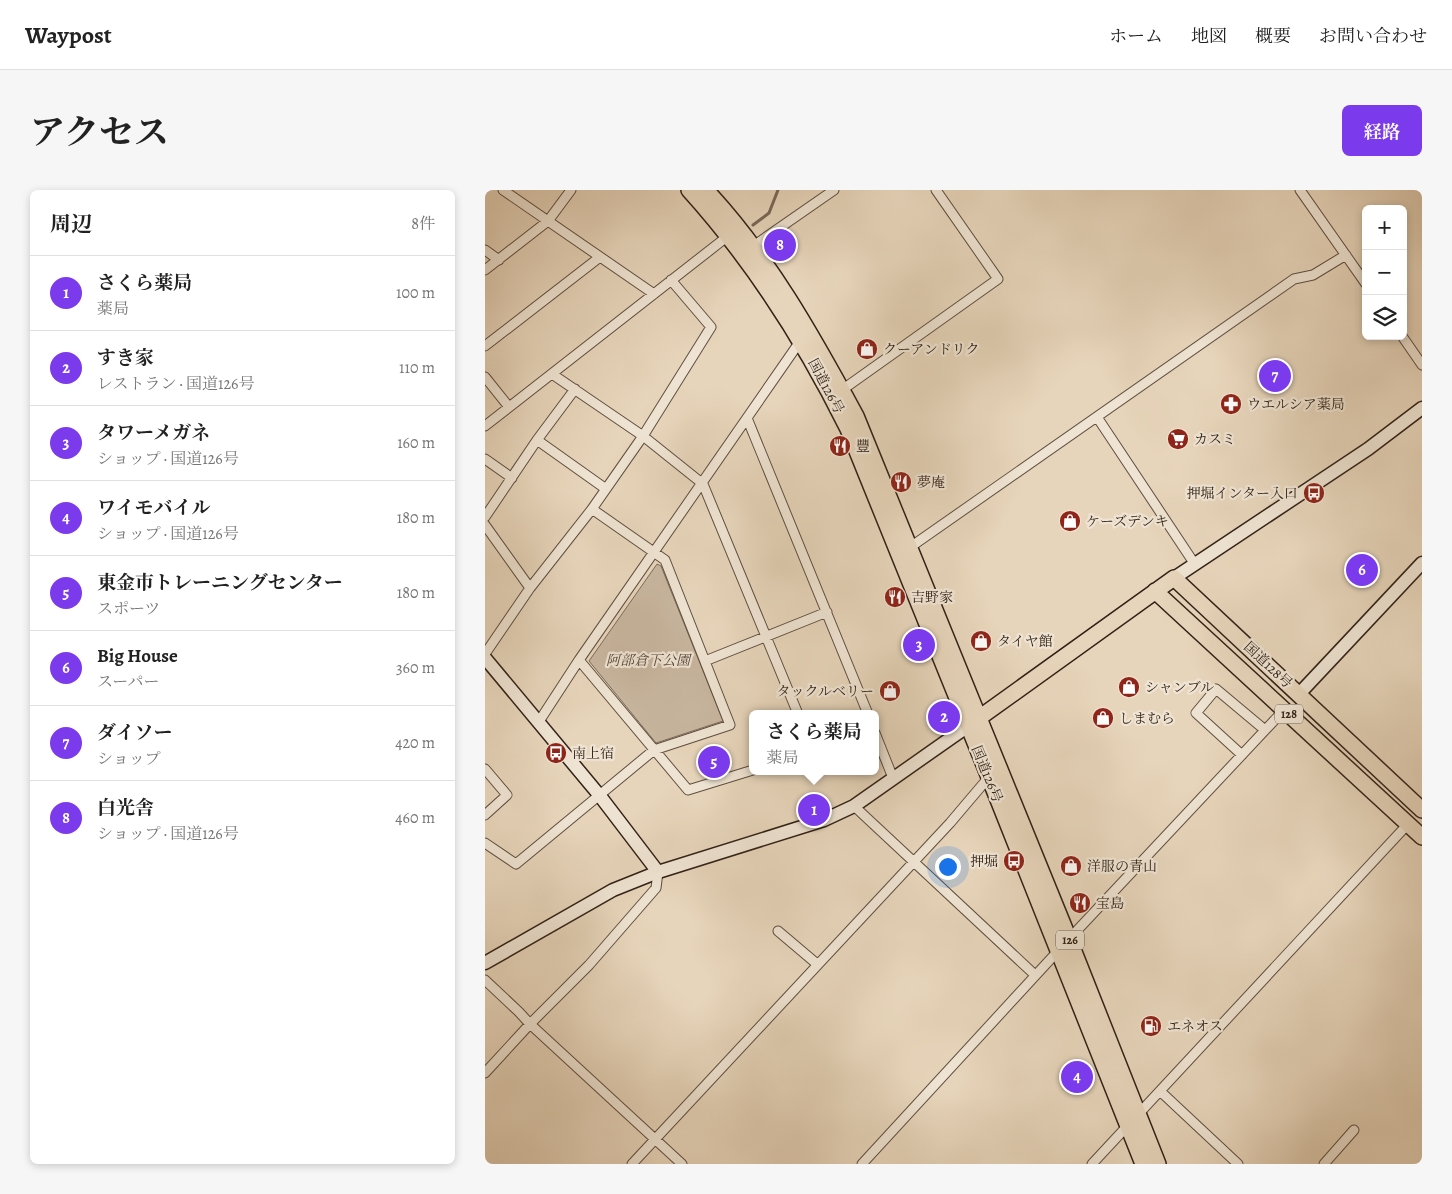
<!DOCTYPE html>
<html lang="ja">
<meta charset="utf-8">
<style>
:root{--surface:#fff;--page:#f6f6f6;--text:#222;--muted:#767676;--line:#e0e0e0;--accent:#7c3aed}
body{margin:0;font-family:Alegreya,"Noto Serif JP",serif;background:var(--page);color:var(--text)}
.controls{position:absolute;right:15px;top:15px;display:grid;overflow:hidden;border-radius:8px;box-shadow:0 2px 8px #0003}
.controls button{width:45px;height:45px;display:grid;place-items:center;padding:0;border:0;border-bottom:1px solid var(--line);background:var(--surface);color:var(--text);font:25px sans-serif}
.you{position:absolute;left:462px;top:676px;width:18px;height:18px;margin:-12px;border:4px solid #fff;border-radius:50%;background:#1a73e8;box-shadow:0 0 0 8px #1a73e833}
.badge{display:grid;place-items:center;width:32px;height:32px;border-radius:50%;background:var(--accent);color:#fff;font-size:16px;font-weight:700}
.pin{position:absolute;translate:-50% -50%;border:2px solid #fff;box-shadow:0 1px 5px #0006}
.popup{position:absolute;left:264px;top:520px;width:130px;height:65px;box-sizing:border-box;display:grid;place-content:center;border-radius:8px;background:var(--surface);filter:drop-shadow(0 1px 4px #0005);font-size:16px;white-space:nowrap;color:var(--muted)}
.popup b{font-size:19px;color:var(--text)}
.popup::after{content:'';position:absolute;left:50%;top:100%;margin-left:-10px;border:10px solid transparent;border-top-color:var(--surface)}
.list{margin:0;padding:0;list-style:none}
h2{display:flex;justify-content:space-between;align-items:center;height:65px;margin:0;padding:0 20px;font-size:21px}
h2 small{font-size:16px;font-weight:400;color:var(--muted)}
.list li{display:grid;grid-template-columns:32px 1fr auto;gap:15px;align-items:center;box-sizing:border-box;height:75px;padding:0 20px;border-top:1px solid var(--line)}
.list b{display:block;font-size:19px;white-space:nowrap}
.list p{margin:0;font-size:16px;white-space:nowrap;color:var(--muted)}
.list em{font-size:16px;font-style:normal;color:var(--muted)}
.icon{flex:none;width:28px;height:28px;fill:none;stroke:currentColor;stroke-width:2;stroke-linecap:round;stroke-linejoin:round}
.map{position:relative;flex:none;width:937px;height:974px;overflow:hidden;border-radius:8px}
header{display:flex;align-items:center;gap:30px;box-sizing:border-box;height:70px;padding:0 25px;background:var(--surface);border-bottom:1px solid var(--line)}
header strong{font-size:24px}
nav{display:flex;gap:28px;margin-inline-start:auto;font-size:18px}
.intro{display:flex;align-items:center;justify-content:space-between;box-sizing:border-box;height:120px;padding:0 30px}
h1{margin:0;font-size:35px}
.button{padding:12px 22px;border-radius:8px;background:var(--accent);color:#fff;font-size:18px;font-weight:700}
main{display:flex;gap:30px;padding:0 30px}
aside{flex:1;background:var(--surface);border-radius:8px;box-shadow:0 2px 8px #0003}
.map>svg:first-child{display:block}
</style>
<header>
<strong>Waypost</strong>
<nav><a>ホーム</a><a>地図</a><a>概要</a><a>お問い合わせ</a></nav>
</header>
<div class="intro"><h1>アクセス</h1><a class="button">経路</a></div>
<main>
<aside>
<h2>周辺<small>8件</small></h2>
<ul class="list">
<li><span class="badge">1</span><div><b>さくら薬局</b><p>薬局</p></div><em>100 m</em></li>
<li><span class="badge">2</span><div><b>すき家</b><p>レストラン · 国道126号</p></div><em>110 m</em></li>
<li><span class="badge">3</span><div><b>タワーメガネ</b><p>ショップ · 国道126号</p></div><em>160 m</em></li>
<li><span class="badge">4</span><div><b>ワイモバイル</b><p>ショップ · 国道126号</p></div><em>180 m</em></li>
<li><span class="badge">5</span><div><b>東金市トレーニングセンター</b><p>スポーツ</p></div><em>180 m</em></li>
<li><span class="badge">6</span><div><b>Big House</b><p>スーパー</p></div><em>360 m</em></li>
<li><span class="badge">7</span><div><b>ダイソー</b><p>ショップ</p></div><em>420 m</em></li>
<li><span class="badge">8</span><div><b>白光舎</b><p>ショップ · 国道126号</p></div><em>460 m</em></li>
</ul>
</aside>
<div class="map">
<svg width="937" height="974" viewBox="0 0 937 974">
<rect width="100%" height="100%" fill="#e7d5bb"/>
<filter id="stains"><feTurbulence type="fractalNoise" baseFrequency=".004" numOctaves="4"/><feColorMatrix values="0 0 0 0 .2 0 0 0 0 .09 0 0 0 0 .02 0 0 0 .5 -.17"/></filter>
<radialGradient id="worn" r=".72"><stop offset=".6" stop-color="#630" stop-opacity="0"/><stop offset="1" stop-color="#630" stop-opacity=".3"/></radialGradient>
<path fill="#c8b69f" stroke="#7c6c5b" d="M 172,374 L 176,376 L 238,531 L 171,553 L 104,471 Z"/>
<g fill="none" stroke-linecap="round" stroke-linejoin="round">
<path stroke="#796858" stroke-width="3" d="M 268,35 L 284,23 L 293,0"/>
<g stroke="#5e4e40" stroke-width="11">
<path id="street" d="M 18,0 L 169,104
M 815,0 L 881,94
M 267,57 L 349,0
M 0,60 L 14,70
M 0,80 L 63,31 L 86,0
M 917,146 L 937,175
M 0,156 L 115,67
M 67,184 L 158,246 L 218,294 L 313,524
M 0,187 L 24,217
M 357,200 L 513,89 L 451,0
M 612,227 L 709,373
M 262,228 L 383,524
M 0,236 L 243,46
M 52,250 L 121,299
M 0,269 L 27,288
M 0,327 L 52,250 L 90,199
M 0,335 L 45,398
M 424,358 L 809,89 L 828,85 L 861,65
M 0,464 L 45,398 L 107,319 L 158,246 L 226,137 L 186,90
M 94,470 L 203,600 L 268,580
M 220,471 L 342,422
M 53,533 L 94,470 L 316,150
M 390,543 L 408,588
M 757,565 L 711,523 L 731,499 L 780,540
M 0,579 L 22,605 L 0,625
M 369,616 L 550,785
M 0,653 L 31,674 L 169,560 L 245,535 L 180,370 L 107,319
M 293,741 L 332,774
M 584,749 L 799,520
M 0,790 L 34,822 L 45,834 L 197,974
M 0,883 L 45,834 L 104,775 L 171,698 L 173,682
M 675,901 L 753,974
M 147,974 L 465,633 L 504,587
M 377,974 L 573,761
M 607,974 L 923,634
M 839,974 L 869,940"/>
</g>
<g stroke="#312117" stroke-width="15">
<path id="secondary" d="M 689,388 L 883,259 L 937,218
M 0,468 L 115,606 L 173,682
M 814,504 L 937,373
M 0,773 L 128,700 L 173,682 L 339,630 L 369,616 L 483,536"/>
</g>
<g stroke="#312117" stroke-width="18">
<path id="highway" d="M 204,0 C 269,72 320,152 363,239 L 504,587 L 658,974
M 221,0 C 283,66 328,147 371,226 L 584,749 L 673,974
M 670,401 L 937,647
M 487,533 L 689,388 L 937,620"/>
</g>
<use href="#street" stroke="#efe4d3" stroke-width="9"/>
<use href="#secondary" stroke="#efe4d3" stroke-width="12"/>
<use href="#highway" stroke="#e7d5bb" stroke-width="15"/>
</g>
<defs>
<g id="shop-disc" transform="scale(1.125)"><circle r="9.5" fill="#8f2418" stroke="#efe4d3"/><path d="M-5-2.5h2.3a2.7 3.5 0 0 1 5.4 0H5L5.5 6h-11ZM-1.5-2.5h3a1.5 2.3 0 0 0-3 0Z" fill="#fff"/></g>
<g id="pharmacy-disc" transform="scale(1.125)"><circle r="9.5" fill="#8f2418" stroke="#efe4d3"/><path d="M-2-6h4v4h4v4h-4v4h-4v-4h-4v-4h4Z" fill="#fff"/></g>
<g id="supermarket-disc" transform="scale(1.125)"><circle r="9.5" fill="#8f2418" stroke="#efe4d3"/><path d="M-6-5.5h2.5l.6 2H6L4.5 2H-2.5L-4.4-4H-6ZM-1.5 3.2a1.3 1.3 0 1 0 .1 0ZM3 3.2a1.3 1.3 0 1 0 .1 0Z" fill="#fff"/></g>
<g id="restaurant-disc" transform="scale(1.125)"><circle r="9.5" fill="#8f2418" stroke="#efe4d3"/><path d="M-5-6h1v4h1v-4h1v4h1v-4h1v5L-1.5 .5V6h-2V.5L-5-1ZM5-6V6H3V1.5H1.5Q1.5-4 5-6Z" fill="#fff"/></g>
<g id="bus-disc" transform="scale(1.125)"><circle r="9.5" fill="#8f2418" stroke="#efe4d3"/><path d="M-5-6H5V4H4V6H2V4H-2V6H-4V4H-5ZM-3.5-4V0h7V-4ZM-3.5 1.2v1.5H-2V1.2ZM2 1.2v1.5H3.5V1.2Z" fill="#fff"/></g>
<g id="fuel-disc" transform="scale(1.125)"><circle r="9.5" fill="#8f2418" stroke="#efe4d3"/><path d="M-5.5-6h7V0h2V4h1.3V-2.5L3-4.5l.8-.8L6-3V5H2.5V1h-1V6h-7ZM-4.2-4.7v3.2H.2V-4.7Z" fill="#fff"/></g>
</defs>
<g fill-rule="evenodd">
<use href="#shop-disc" x="382" y="159"/>
<use href="#pharmacy-disc" x="746" y="214"/>
<use href="#supermarket-disc" x="693" y="249"/>
<use href="#restaurant-disc" x="355" y="256"/>
<use href="#restaurant-disc" x="416" y="292"/>
<use href="#bus-disc" x="829" y="303"/>
<use href="#shop-disc" x="585" y="331"/>
<use href="#restaurant-disc" x="410" y="407"/>
<use href="#shop-disc" x="496" y="451"/>
<use href="#shop-disc" x="644" y="497"/>
<use href="#shop-disc" x="405" y="501"/>
<use href="#shop-disc" x="618" y="528"/>
<use href="#bus-disc" x="71" y="563"/>
<use href="#bus-disc" x="529" y="671"/>
<use href="#shop-disc" x="586" y="676"/>
<use href="#restaurant-disc" x="595" y="713"/>
<use href="#fuel-disc" x="666" y="836"/>
</g>
<g text-anchor="middle" dominant-baseline="central" stroke-width="4.5" stroke-linejoin="round" paint-order="stroke">
<g fill="#efe4d3" stroke="#6a5c4f" stroke-width="1">
<rect x="790" y="514.5" width="28" height="19" rx="4"/>
<rect x="571" y="740.5" width="28" height="19" rx="4"/>
</g>
<g font-size="12" font-weight="bold" fill="#312117">
<text x="804" y="524">128</text>
<text x="585" y="750">126</text>
</g>
<g font-size="14" fill="#312117" stroke="#efe4d3" text-anchor="start">
<text x="398" y="159">クーアンドリク</text>
<text x="762" y="214">ウエルシア薬局</text>
<text x="709" y="249">カスミ</text>
<text x="371" y="256">豐</text>
<text x="432" y="292">夢庵</text>
<text x="813" y="303" text-anchor="end">押堀インター入口</text>
<text x="601" y="331">ケーズデンキ</text>
<text x="426" y="407">吉野家</text>
<text x="512" y="451">タイヤ館</text>
<text x="660" y="497">シャンブル</text>
<text x="389" y="501" text-anchor="end">タックルベリー</text>
<text x="634" y="528">しまむら</text>
<text x="87" y="563">南上宿</text>
<text x="513" y="671" text-anchor="end">押堀</text>
<text x="602" y="676">洋服の青山</text>
<text x="611" y="713">宝島</text>
<text x="682" y="836">エネオス</text>
</g>
<g font-size="14" fill="#312117" stroke="#efe4d3">
<text transform="translate(341 196) rotate(62)">国道126号</text>
<text transform="translate(783 475) rotate(43)">国道128号</text>
<text transform="translate(502 584) rotate(68)">国道126号</text>
</g>
<g font-size="14" font-style="italic" fill="#574639" stroke="#efe4d3">
<text x="163" y="470">阿部倉下公園</text>
</g>
</g>
<rect width="100%" height="100%" filter="url(#stains)"/>
<rect width="100%" height="100%" fill="url(#worn)"/>
</svg>
<div class="controls">
<button>+</button>
<button>−</button>
<button><svg class="icon" aria-label="layers" viewBox="0 0 24 24"><path d="M12 4l9 5-9 5-9-5zM3 14l9 5 9-5"/></svg></button>
</div>
<div class="you"></div>
<div class="pin badge" style="left:329px;top:620px">1</div>
<div class="popup"><b>さくら薬局</b>薬局</div>
<div class="pin badge" style="left:459px;top:527px">2</div>
<div class="pin badge" style="left:434px;top:455px">3</div>
<div class="pin badge" style="left:592px;top:887px">4</div>
<div class="pin badge" style="left:229px;top:572px">5</div>
<div class="pin badge" style="left:877px;top:380px">6</div>
<div class="pin badge" style="left:790px;top:186px">7</div>
<div class="pin badge" style="left:295px;top:55px">8</div>
</div>
</main>
